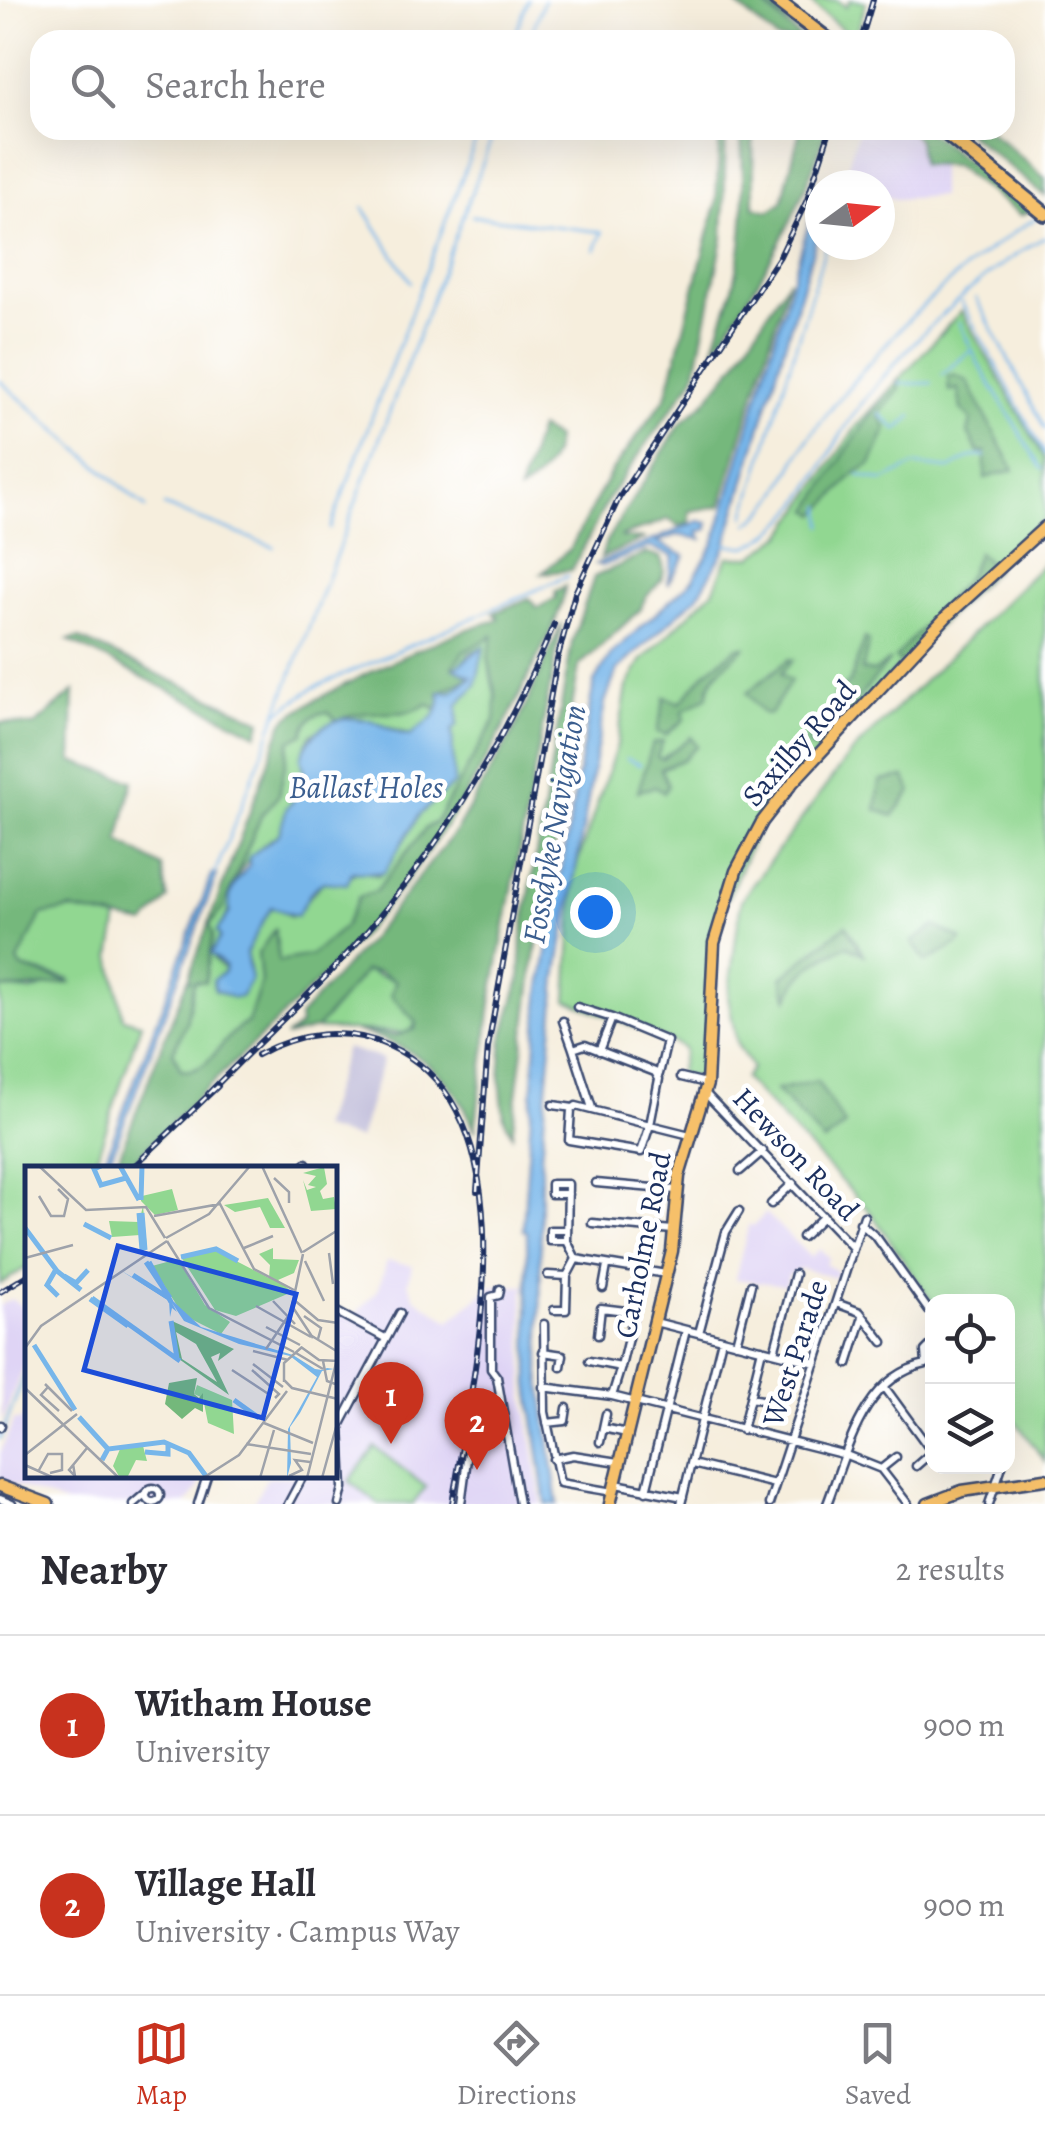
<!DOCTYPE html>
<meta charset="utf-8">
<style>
:root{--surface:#fff;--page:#f2f2f3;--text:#2b2b33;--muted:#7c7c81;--line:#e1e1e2;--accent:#c8321e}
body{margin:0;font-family:Alegreya,serif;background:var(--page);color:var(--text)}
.controls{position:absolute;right:30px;bottom:30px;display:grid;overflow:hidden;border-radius:20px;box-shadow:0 10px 40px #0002}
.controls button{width:90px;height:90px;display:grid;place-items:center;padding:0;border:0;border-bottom:2px solid var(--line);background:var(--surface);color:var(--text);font:50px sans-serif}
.compass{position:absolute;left:805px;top:170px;width:90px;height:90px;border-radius:50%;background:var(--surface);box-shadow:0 10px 40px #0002;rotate:75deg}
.you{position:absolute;left:595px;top:912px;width:35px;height:35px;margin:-25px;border:8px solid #fff;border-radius:50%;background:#1a73e8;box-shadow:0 0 0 15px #1a73e833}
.badge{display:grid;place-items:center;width:65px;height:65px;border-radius:50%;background:var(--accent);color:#fff;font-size:32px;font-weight:700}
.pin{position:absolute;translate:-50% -82px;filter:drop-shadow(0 2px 5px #0008)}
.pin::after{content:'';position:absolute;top:52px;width:35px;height:30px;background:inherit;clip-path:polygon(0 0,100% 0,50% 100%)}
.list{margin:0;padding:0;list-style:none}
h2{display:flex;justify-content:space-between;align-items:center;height:130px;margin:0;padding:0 40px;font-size:42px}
h2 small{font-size:32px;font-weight:400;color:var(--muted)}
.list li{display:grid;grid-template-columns:65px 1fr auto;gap:30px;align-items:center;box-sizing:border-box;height:180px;padding:0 40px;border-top:2px solid var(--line)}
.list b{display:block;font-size:38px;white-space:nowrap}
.list p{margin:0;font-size:32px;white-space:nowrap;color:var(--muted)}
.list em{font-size:32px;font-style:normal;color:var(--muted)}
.icon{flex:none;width:55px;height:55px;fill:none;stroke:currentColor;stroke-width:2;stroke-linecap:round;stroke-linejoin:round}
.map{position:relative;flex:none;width:1045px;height:1504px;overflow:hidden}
.search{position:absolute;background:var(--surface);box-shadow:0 10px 40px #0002;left:30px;right:30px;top:30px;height:110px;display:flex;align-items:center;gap:25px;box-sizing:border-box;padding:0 35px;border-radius:30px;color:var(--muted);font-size:38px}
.sheet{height:490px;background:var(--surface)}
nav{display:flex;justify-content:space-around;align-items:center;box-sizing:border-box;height:140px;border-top:2px solid var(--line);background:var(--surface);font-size:28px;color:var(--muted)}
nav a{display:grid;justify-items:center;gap:5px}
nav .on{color:var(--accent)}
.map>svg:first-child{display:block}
</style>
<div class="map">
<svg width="1045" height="1504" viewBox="0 0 1045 1504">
<rect width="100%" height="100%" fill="#fff"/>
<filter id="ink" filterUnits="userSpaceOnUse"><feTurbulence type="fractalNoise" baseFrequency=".01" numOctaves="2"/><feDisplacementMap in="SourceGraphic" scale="20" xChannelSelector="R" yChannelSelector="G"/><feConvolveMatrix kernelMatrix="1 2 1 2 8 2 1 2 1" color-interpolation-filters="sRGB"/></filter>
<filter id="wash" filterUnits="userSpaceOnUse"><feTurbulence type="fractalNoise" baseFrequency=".0048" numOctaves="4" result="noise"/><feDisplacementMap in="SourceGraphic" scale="40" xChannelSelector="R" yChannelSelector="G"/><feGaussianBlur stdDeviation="2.25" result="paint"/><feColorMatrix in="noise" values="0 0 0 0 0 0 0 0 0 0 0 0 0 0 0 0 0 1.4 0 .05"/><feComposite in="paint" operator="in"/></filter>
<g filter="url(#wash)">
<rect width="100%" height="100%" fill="#f6eedd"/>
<path fill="#dfd4f5" d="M 858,130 L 906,130 L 940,165 L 940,196 L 896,199 L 880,194 L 880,185 L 843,183 Z
M 766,1213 L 810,1257 L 820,1249 L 829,1258 L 825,1264 L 837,1271 L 835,1278 L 801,1268 L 788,1275 L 786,1285 L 735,1279 L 749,1224 L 753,1226 Z
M 387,1261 L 413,1265 L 408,1283 L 415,1298 L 450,1321 L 491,1286 L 527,1286 L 523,1290 L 524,1391 L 542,1504 L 253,1504 L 267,1477 L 335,1476 L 335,1311 L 352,1318 L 378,1290 Z
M 11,1299 L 27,1310 L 27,1359 L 2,1421 L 0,1306 Z
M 27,1403 L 28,1476 L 202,1477 L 197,1491 L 186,1504 L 66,1504 L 0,1480 L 0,1453 L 14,1420 L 21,1421 Z"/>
<path fill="#c3c0db" d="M 346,1048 L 383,1059 L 359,1139 L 321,1129 Z"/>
<path fill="#91d791" stroke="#568378" stroke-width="2.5" d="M 808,0 L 837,0 L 846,7 L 850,0 L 866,2 L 855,40 Z
M 961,311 L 1045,459 L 1045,519 L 988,567 L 764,815 L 716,924 L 708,1050 L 703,1052 L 698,1079 L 679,1074 L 684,1050 L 679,1045 L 567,1000 L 575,870 L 617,745 L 627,687 L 642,660 L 713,591 L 728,557 L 752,557 L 784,534 L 856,427 Z
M 1045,562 L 1045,1461 L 1008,1411 L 1008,1302 L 932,1302 L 872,1214 L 744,1078 L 752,1068 L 737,1044 L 728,997 L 741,900 L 850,754 Z
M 492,635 L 494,644 C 481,672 502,693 495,720 C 485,756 456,791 436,822 L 426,828 L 376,891 L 359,897 L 345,927 L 311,955 L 279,962 L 278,952 L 258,953 L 261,982 L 248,1023 C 222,1032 213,1075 181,1070 L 173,1052 L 186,1023 L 194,981 L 204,982 L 206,977 L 210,925 L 262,814 L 279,795 L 290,741 L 313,716 L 328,711 L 338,720 C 365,704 401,722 427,704 L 435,708 L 439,692 L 471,678 L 465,674 L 472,677 L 460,688 L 439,695 L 442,704 L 436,719 L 411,735 L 361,718 L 312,733 L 303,752 L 303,791 L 289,805 L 279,834 C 261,843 238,868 233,887 C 229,905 230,916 217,931 L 220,937 L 214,959 L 225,970 L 213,984 L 215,991 L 240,996 L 250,968 L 246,953 C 255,936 258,912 277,906 L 291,917 L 323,882 L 339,882 L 360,870 L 379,876 L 419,815 L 454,784 L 452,729 L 457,726 L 458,704 L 476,685 L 484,646 L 469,653 L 457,670 L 453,667 L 463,652 Z
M 70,909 L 118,919 L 111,956 L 123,1018 L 141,1023 L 93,1169 L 28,1169 L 27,1267 L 0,1284 L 0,988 L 31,991 L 68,979 L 22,968 L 17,960 L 41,915 Z
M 365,971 L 396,981 L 391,995 L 416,1022 L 410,1033 L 316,1029 Z
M 375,1447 L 426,1487 L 413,1504 L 379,1504 L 349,1481 Z"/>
<path fill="#74b87b" stroke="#48746c" stroke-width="2.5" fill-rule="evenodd" d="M 731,0 L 767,0 L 818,40 L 811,40 L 760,1 L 802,40 L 778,40 Z
M 720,130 L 726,130 L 723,238 L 695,376 L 610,496 L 572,570 L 542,573 L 570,549 L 611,472 L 666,397 L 716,204 Z
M 740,130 L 753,130 L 754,207 L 769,211 L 782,202 L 800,130 L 826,130 C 801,211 763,279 714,349 C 718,328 728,308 733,288 C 747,234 745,185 740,130 Z
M 909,130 L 927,130 L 1030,211 L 1020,215 L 954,165 L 921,164 L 918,140 Z
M 964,130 L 990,130 L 1045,178 L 1045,196 Z
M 789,279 L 721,506 L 690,511 L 690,523 L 678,526 L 669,519 L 620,537 L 643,539 L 601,558 L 606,541 L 681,423 L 704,403 L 736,363 Z
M 955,375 L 967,381 L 1014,470 L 985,478 L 985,452 L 979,453 L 968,433 L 971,420 L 961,409 L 958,389 L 949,391 L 948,377 Z
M 899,379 L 899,390 L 879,415 L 887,428 L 871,464 L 854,474 L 817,515 L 810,510 C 837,463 865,421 899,379 Z
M 539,428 L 556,438 C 555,461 539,481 519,491 Z
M 978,552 L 996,569 L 901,663 L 895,658 L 968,576 Z
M 646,553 L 660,557 C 674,584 645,587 641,609 L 579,666 L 552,824 L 557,833 L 534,964 L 512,1135 L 504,1118 L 500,1079 L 503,1037 L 520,979 L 522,936 L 572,642 L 594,577 Z
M 565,586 C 563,613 540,651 528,677 C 480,784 415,881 333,966 C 266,1035 192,1098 127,1169 L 114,1169 L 187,980 L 191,981 L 188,979 L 283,722 C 303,700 467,624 496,621 L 499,618 L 494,613 L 529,598 L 537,608 L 556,598 L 555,592 ZM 493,636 L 488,657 L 496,696 L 495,720 L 436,822 L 426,828 L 376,891 L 359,897 L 344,927 L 311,955 L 279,961 L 275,929 L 258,953 L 261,982 L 248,1023 C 222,1032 213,1075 181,1070 L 173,1052 L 186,1023 L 194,981 L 205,982 L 206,976 L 213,935 L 210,925 L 223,908 L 262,814 L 279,795 L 290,741 L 303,734 C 307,720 313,713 328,712 L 338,721 C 365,704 401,722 427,704 L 436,708 L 441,705 L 439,692 L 471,677 L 453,667 L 463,652 Z
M 562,623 L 492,996 L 475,1131 C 455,1075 411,1044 354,1031 L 396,1036 L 415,1029 L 416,1022 L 391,995 L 396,981 L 379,972 L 365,971 L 316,1029 L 285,1037 L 300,1026 L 299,1017 L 369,940 L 457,829 L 516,727 Z
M 78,638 L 262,721 L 257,734 L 68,640 Z
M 865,638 L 869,641 L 862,670 L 874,672 L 890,660 L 817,749 L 807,745 L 805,739 L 827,715 L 837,692 L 850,682 Z
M 738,647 L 745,647 C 731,661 708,674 708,696 L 683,711 L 685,719 L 666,735 L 657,732 L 665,697 L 680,703 L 706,672 Z
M 789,659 L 793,660 L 781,674 L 791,681 L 770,714 L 763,713 L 747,693 Z
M 74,691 L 72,761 L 133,781 L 119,841 L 162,867 L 168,899 L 145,924 L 70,909 L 41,915 L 18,961 L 22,968 L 72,983 C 46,985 26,991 0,988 L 0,722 L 34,726 Z
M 691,737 L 697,746 L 684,759 L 661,769 L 668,785 L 664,793 L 655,787 L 638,791 L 653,743 L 663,741 L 657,757 L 662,759 Z
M 905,777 L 911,792 L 893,816 L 876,810 L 880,781 Z
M 846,925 L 863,954 L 847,946 C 820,958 798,971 788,999 L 782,977 Z
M 935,926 L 961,939 L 960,943 L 926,962 L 912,942 Z
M 817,1081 L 845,1125 L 824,1142 L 776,1090 Z"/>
<path fill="#77b6ea" stroke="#4972a4" stroke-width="2.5" d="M 820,186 L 820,226 L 724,551 L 698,596 L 617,670 L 605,702 L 557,977 L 541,1157 L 540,1373 L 558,1504 L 546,1504 L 529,1385 L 527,1231 L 523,1230 L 539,998 L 594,682 L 611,654 L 692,581 L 714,544 Z
M 699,521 L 708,523 L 708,529 L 698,532 L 702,539 L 677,535 L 657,542 L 685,556 L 668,584 L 673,556 L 649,547 L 602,566 L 596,564 Z
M 484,646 L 476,685 L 458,704 L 457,726 L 452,730 L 454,784 L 419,815 L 384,873 L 352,872 L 347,884 L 323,882 L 312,890 L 297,916 L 271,907 L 246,953 L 251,980 L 240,997 L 233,998 L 215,990 L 213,980 L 224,972 L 225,966 L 211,954 L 220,937 L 217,931 L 230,912 C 226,891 238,880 249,865 L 249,857 L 279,834 L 287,807 L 303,791 L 306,776 L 301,758 C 313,724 340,712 374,722 C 388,726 396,735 411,735 C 429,718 442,719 440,692 L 452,692 L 472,677 L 455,668 Z
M 212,874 L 217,875 L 118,1139 L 108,1163 L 104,1162 Z"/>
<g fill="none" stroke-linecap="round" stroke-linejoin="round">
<path stroke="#77b6ea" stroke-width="2.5" d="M 513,40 L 528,0
M 529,40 L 544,0
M 363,207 L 411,282
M 472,216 L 602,232 L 595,250
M 438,241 L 480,130
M 976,298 L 1045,429
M 961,302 L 1045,454
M 959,322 L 978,363 L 1042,469
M 942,375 L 970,351
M 0,381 L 146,508
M 899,384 L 932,383
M 880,414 L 897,430 L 912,416
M 858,475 L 883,481 L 915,465 L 949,469 L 971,457 L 985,456
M 164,506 L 274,547
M 822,506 L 823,526
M 745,516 L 826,245
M 748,524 C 781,504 790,462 813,432 C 879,346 945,273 1038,217
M 330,529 L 437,243
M 726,544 L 746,547 C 802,525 825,453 859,407 C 908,343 975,276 1045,237
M 278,713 L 313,688 L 568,576
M 271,729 L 495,130
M 627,759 L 640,765
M 214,876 L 270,733
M 104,1169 L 108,1160
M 0,1439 L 28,1367"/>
</g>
</g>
<g filter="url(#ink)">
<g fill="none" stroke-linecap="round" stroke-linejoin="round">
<g stroke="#3c4c71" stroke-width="11">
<path id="minor" d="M 577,1007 L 612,1018
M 563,1021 L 573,1049
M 599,1051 L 612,1018 L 667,1041 L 659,1074
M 681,1077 L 706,1083
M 705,1093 L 852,1247
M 553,1105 L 573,1108
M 592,1108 L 573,1049 L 585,1045 L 655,1072 L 659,1079 L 650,1125 L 576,1106 L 571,1110 L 569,1140 L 641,1152 L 650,1125 L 690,1135
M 304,1169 L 306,1163
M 740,1171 L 763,1151
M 596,1183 L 676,1190
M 771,1204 L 793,1183
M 592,1223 L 673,1230
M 860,1223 L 877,1238 L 929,1311
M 567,1230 L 550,1230 L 550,1241 L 567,1241 L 568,1184 L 551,1184 L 551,1194 L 568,1194
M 802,1237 L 824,1216
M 567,1241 L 576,1259 L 666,1274
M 548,1275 L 567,1276 L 576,1259
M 603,1288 L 607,1266
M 500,1289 L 499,1295 L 491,1297 L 491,1369 L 497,1377 L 519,1504
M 836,1303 L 860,1312 L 883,1342
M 554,1310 L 566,1310 L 567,1276
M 335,1311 L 385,1338
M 655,1322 L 816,1363
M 544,1324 L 545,1412 L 560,1483 L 613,1492
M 699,1333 L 726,1232 L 739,1211
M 598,1335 L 601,1308 L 634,1312
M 736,1343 L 751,1285
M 543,1352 L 563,1355 L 561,1367
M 774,1352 L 795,1274
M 589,1361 L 621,1367 L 636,1305
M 848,1364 L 863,1317
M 926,1364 L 925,1351 L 932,1344
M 543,1387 L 612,1396 L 846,1455 L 881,1469 L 908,1504
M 886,1389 L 932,1452
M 612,1396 L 621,1367
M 750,1398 L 774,1402
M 606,1414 L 603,1428 L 627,1433
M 547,1423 L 565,1421 L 567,1408
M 0,1427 L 1,1425
M 742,1430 L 762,1349
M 600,1442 L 603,1428
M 553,1459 L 573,1455 L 619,1462
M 692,1464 L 775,1484
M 916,1466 L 932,1452
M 881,1469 L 896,1457
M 616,1484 L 683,1497
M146 1495a7 7 0 1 1 14 0a7 7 0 1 1-14 0Z
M 646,1491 L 686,1330
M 0,1499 L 12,1504
M 133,1504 L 147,1492
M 198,1504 L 207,1476
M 288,1504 L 303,1476
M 339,1504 L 343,1488 L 340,1426 L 400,1313
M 461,1504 L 473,1414 L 482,1401 L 499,1397
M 681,1504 L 722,1339
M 769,1504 L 864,1216
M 827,1504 C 847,1453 862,1377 926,1364
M 989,1504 L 1002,1466"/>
</g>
<g stroke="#3c4c71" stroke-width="15">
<path id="major" d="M 0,1486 L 48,1504
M 610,1504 L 672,1251 L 679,1176 L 707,1084 L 714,943 L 736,871 L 762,822 L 793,782 L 948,615 L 1045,527
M 928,1504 L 962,1491 L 1045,1479"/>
</g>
<g stroke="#3c4c71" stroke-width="18">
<path id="highway" d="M 776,0 L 828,40
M 942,130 L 1045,214"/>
</g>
<use href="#minor" stroke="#fff" stroke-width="6"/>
<use href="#major" stroke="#f6c06b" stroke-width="10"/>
<use href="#highway" stroke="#f6c06b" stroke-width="12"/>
<g stroke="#1b2f5e" stroke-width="6">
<path id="rail" d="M 861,40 L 873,0
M 257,1055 C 299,1032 345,1026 389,1046 C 538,1111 473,1379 452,1504
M 208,1094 C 254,1046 303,1002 348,953 C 437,854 503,747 554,624
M 131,1169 L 218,1086
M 477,1191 L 488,1047 L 557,660 L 575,593 L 619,498 L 780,256 L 807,200 L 830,130
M 0,1292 L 28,1275"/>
</g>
<use href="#rail" stroke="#fff" stroke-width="2.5" stroke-dasharray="8" stroke-linecap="butt"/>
</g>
</g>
<g text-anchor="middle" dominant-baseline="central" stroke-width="9" stroke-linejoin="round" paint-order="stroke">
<g font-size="30" fill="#1b2f5e" stroke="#fff">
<text transform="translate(799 743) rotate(-49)">Saxilby Road</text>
<text transform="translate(796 1154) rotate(47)">Hewson Road</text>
<text transform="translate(643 1245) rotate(-79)">Carholme Road</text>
<text transform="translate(795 1353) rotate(-72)">West Parade</text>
</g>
<g font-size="32" font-style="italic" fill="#3b5e8f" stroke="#fff">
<text x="366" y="787">Ballast Holes</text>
<text transform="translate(554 824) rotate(-80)">Fossdyke Navigation</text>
</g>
</g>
<g transform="translate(25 1166)">
<rect width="312" height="312" fill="#f6eedd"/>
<path d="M 116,0 L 117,30 L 147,23 L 153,44 L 130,49 L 116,35 ZM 299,1 L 302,18 L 295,25 L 298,33 L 309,31 L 311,43 L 286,45 L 278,14 L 282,24 L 291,21 L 283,19 L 291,10 L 278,7 ZM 243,32 L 260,62 L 245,62 L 235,41 L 210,46 L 199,39 ZM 118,40 L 122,82 L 118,85 L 115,69 L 87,71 L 84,55 L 114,56 ZM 248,82 L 248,93 L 274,94 L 269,107 L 253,114 L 267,126 L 211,150 L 190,144 L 156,91 L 190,84 L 244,112 L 245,99 L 234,88 ZM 153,93 L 180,139 L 205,156 L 196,168 L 158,149 L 127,100 ZM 172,219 L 207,234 L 209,268 L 183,257 L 178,232 L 169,228 ZM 108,279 L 118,280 L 122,295 L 111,294 L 102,312 L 95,312 L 88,300 L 95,283 Z" fill="#91d791"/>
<path d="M 147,155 L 209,183 L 193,195 L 195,187 L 186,191 L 204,229 L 154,193 ZM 151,166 L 171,178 L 192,216 L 157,193 ZM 172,212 L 169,228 L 174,232 L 178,227 L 178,246 L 170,242 L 157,253 L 140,238 L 144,217 Z" fill="#74b87b" fill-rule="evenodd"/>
<path d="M 95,104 L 148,135 L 176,161 L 268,189 L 290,203 L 297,204 L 302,202 L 309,203 L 297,205 L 275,247 L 265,261 L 266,297 L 262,312 L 263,263 L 292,211 L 265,190 L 214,178 L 159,155 L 147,137 L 152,146 L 147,142 L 145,151 L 144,135 Z" fill="#77b6ea"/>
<path fill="none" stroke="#77b6ea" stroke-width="5" d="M 76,0 L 69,3 L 76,19 L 101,12M 95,0 L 114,34M 116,34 L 117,0M 114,47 L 117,84M 117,47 L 120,84M 59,58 L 86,72M 0,62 L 32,105 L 56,124M 156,91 L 191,83 L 213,95M 121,96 L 145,132M 124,96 L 146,136M 30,105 L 22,119 L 33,130M 108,109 L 144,132M 39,110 L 51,117 L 63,104M 67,132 L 155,195M 65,133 L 103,160M 146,155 L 152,192M 9,179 L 50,244M 209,234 L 234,252M 54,251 L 83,283M 120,286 L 143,288 L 143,279M 77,294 L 83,283 L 139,276 L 164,287 L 181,310"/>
<path fill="none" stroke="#9ea2aa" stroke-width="2.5" d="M 14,0 L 61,44 L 121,41 L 140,72M 237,0 L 277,87M 249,12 L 264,26 L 264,37M 14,30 L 26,50 L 39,50 L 43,33 L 33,23M 129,50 L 195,38 L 229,103 L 269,124M 141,72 L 184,48 L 225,0M 142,75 L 184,142 L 269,186M 219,82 L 248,70M 278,86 L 313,64M 304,87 L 308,118M 278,88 L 267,140 L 288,172M 0,92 L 48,79M 280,95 L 299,135M 268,133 L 293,154 L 313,157M 248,135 L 270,158M 231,140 L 286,171M 279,150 L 296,162 L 293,173M 241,161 L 275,179M 287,170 L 313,186M 276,181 L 294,194 L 313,195M 0,182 L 16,160 L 142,75M 241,183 L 268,143M 228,185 L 263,194M 271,187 L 298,203M 298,195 L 302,215 L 313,219M 228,198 L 258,221M 207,204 L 245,229M 227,204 L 254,228 L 250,232M 259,214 L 267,222 L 313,233M 259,216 L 259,197 L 277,181M 20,218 L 47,245M 23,221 L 16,229 L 34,245M 0,222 L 94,312M 239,257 L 288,277M 221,278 L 286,288M 0,289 L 52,248M 48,298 L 50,310 L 44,304 L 62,282M 0,299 L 29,312M 14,304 L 23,288 L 37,288 L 37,304 L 25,307M 264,310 L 277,304 L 270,294 L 285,296M 178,312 L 214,289 L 262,225M 235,312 L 249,264M 282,312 L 311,197M 297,312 L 313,254"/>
<path fill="#1d4ed8" fill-opacity="0.15" stroke="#1d4ed8" stroke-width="5" d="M 93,80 L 271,128 L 238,252 L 59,204 Z"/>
<rect width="312" height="312" fill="none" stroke="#1b2f5e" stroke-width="5"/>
</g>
</svg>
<div class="controls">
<button><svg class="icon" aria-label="locate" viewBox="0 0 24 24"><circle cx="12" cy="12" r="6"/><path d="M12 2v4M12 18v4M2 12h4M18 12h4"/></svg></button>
<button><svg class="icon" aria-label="layers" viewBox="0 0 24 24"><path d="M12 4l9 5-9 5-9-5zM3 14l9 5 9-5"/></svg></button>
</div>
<svg class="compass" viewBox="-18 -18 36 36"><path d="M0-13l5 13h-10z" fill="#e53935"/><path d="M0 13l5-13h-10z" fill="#7c7c81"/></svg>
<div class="you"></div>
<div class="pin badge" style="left:391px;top:1444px">1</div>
<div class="pin badge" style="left:477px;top:1470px">2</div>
<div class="search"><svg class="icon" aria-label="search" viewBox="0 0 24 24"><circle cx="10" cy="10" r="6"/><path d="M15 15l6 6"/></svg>Search here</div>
</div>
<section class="sheet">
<h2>Nearby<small>2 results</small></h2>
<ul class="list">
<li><span class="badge">1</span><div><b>Witham House</b><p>University</p></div><em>900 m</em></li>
<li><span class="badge">2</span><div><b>Village Hall</b><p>University · Campus Way</p></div><em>900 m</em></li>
</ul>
</section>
<nav>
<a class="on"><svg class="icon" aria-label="map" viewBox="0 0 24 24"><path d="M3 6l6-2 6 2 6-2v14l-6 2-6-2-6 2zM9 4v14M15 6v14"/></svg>Map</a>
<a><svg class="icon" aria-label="directions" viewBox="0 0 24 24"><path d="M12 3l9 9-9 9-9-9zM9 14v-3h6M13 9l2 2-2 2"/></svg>Directions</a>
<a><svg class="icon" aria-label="saved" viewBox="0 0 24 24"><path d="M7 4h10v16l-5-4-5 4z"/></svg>Saved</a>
</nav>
